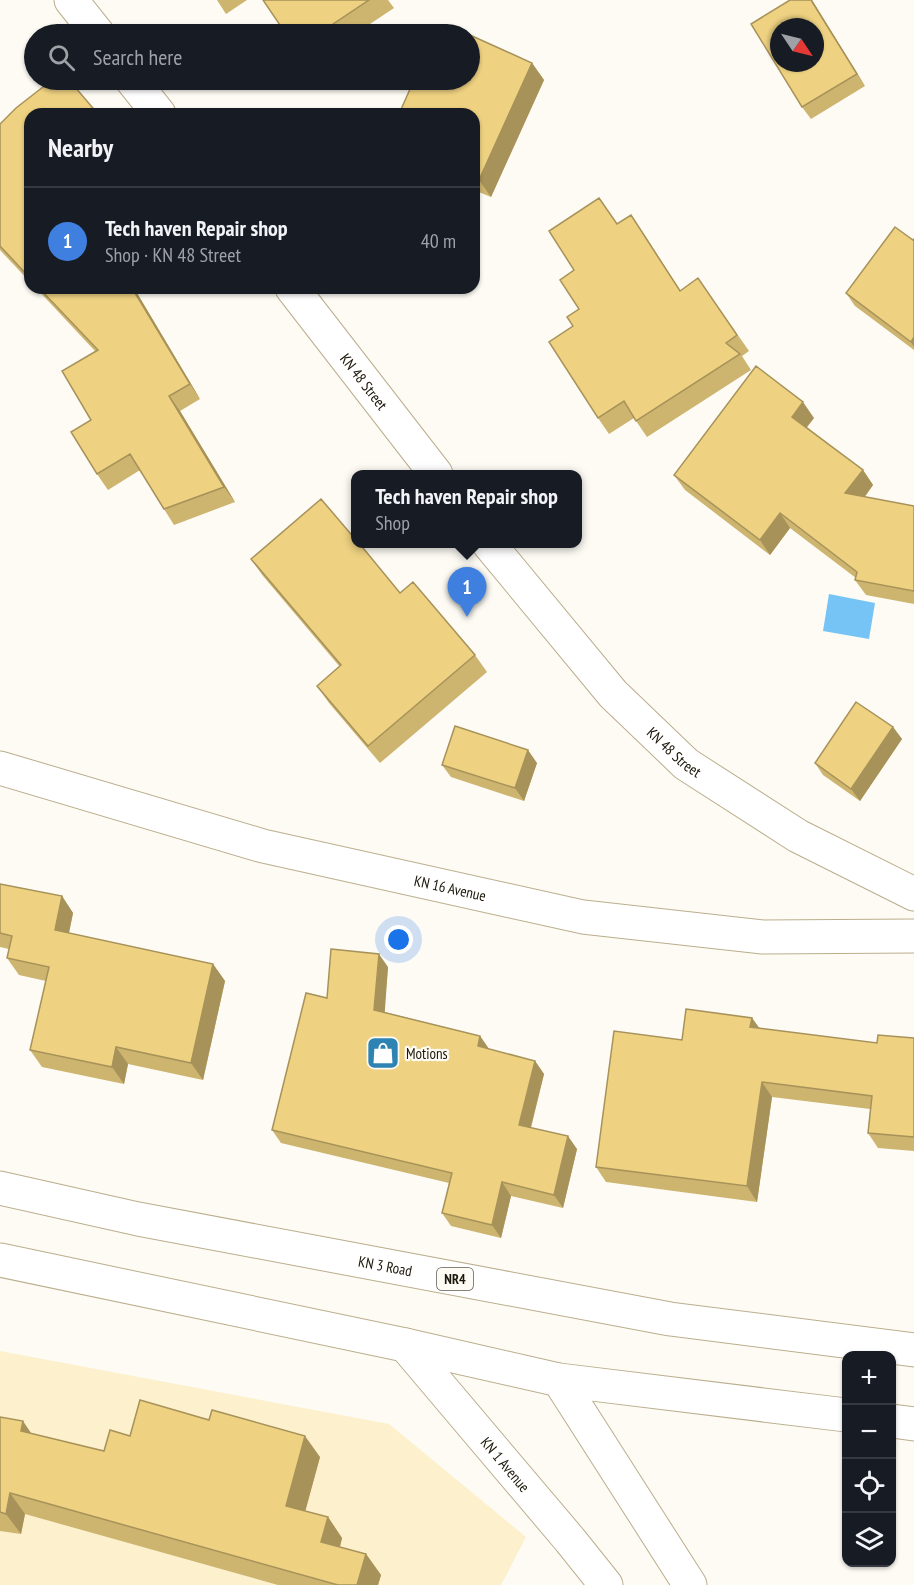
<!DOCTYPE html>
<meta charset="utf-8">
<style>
:root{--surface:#171b24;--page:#242831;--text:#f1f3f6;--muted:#9ea1a6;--line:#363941;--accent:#0b8043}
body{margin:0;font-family:"PT Sans Narrow",sans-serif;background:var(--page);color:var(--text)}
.controls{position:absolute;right:18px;bottom:18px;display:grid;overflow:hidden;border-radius:12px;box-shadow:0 2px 4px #0004}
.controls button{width:54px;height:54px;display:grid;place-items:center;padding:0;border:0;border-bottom:2px solid var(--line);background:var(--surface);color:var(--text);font:30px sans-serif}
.compass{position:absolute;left:770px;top:18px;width:54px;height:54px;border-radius:50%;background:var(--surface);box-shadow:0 2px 4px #0004;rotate:125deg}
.you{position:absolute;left:399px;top:940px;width:21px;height:21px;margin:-15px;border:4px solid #fff;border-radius:50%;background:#1a73e8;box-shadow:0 0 0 9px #1a73e833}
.badge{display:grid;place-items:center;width:39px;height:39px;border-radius:50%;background:var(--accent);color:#fff;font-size:20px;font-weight:700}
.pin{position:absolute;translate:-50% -50px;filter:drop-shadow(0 2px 3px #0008)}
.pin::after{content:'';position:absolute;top:32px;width:21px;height:18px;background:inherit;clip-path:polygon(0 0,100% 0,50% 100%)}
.popup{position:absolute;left:351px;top:470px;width:231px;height:78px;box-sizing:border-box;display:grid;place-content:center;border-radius:12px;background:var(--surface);filter:drop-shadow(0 2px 4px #0005);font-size:20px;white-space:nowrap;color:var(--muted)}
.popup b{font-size:22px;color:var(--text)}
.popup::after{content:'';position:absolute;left:50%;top:100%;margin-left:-12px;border:12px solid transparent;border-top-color:var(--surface)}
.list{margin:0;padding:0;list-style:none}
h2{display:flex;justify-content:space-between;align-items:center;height:78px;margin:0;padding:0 24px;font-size:26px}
h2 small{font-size:20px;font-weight:400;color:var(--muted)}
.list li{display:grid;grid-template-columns:39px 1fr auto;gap:18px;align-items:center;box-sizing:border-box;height:108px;padding:0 24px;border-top:2px solid var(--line)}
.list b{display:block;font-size:22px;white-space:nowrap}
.list p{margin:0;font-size:20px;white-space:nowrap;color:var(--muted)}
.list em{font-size:20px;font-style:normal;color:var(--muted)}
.icon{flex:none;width:33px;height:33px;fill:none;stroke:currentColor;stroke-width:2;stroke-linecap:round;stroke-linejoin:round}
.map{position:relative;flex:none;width:914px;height:1585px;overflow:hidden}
.search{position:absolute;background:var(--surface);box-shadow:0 2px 4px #0004;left:24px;top:24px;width:456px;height:66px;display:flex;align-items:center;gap:15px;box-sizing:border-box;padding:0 21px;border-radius:33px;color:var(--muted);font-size:22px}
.panel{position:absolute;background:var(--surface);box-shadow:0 2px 4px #0004;left:24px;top:108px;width:456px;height:186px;border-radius:18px}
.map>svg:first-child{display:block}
</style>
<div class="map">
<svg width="914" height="1585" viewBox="0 0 914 1585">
<rect width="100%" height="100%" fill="#fdfbf4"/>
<path fill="#fcf0cd" d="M 0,1351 L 389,1424 L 526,1537 L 501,1585 L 0,1585 Z"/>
<path fill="#75c4f5" d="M 829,594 L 875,603 L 869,639 L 823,631 Z"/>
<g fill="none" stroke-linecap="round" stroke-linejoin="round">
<g stroke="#bbae8d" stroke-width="35">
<g id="minor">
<path d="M 71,0 L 98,34"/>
<path d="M 132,80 L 159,114"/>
<path id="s1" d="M 292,288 L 436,474"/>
<path id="s2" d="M 489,544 L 613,694 L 686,764 L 798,836 L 914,894"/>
<path id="s3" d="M 0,768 L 263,846 L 583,917 L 763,937 L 914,936"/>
</g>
</g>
<g stroke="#bbae8d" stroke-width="35">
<g id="tertiary">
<path id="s4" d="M 405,1345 L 570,1540 L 606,1585"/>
<path d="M 559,1380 L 690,1585"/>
</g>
</g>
<g stroke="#bbae8d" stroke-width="35">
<g id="trunk">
<path id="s5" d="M 0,1188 L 138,1219 L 670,1319 L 914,1350"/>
<path d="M 0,1260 L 405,1345 L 559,1380 L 846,1415"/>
<path d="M 892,1421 L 914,1424"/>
</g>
</g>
<use href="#minor" stroke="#fff" stroke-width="33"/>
<use href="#tertiary" stroke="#fff" stroke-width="33"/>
<use href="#trunk" stroke="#fff" stroke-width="33"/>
</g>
<path fill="#cdb46f" d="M 217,0 L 247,0 L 226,14 Z
M 263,0 L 388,0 L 394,8 L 355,34 L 286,34 Z
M 790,0 L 812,0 L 865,86 L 811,119 L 802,107 Z
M 532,63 L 544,80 L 491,197 L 474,190 L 474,114 Z
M 30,114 L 30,282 L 0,250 L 0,124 Z
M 631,215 L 680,291 L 698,278 L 749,351 L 742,356 L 751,370 L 647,437 L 634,418 L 609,434 L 598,418 L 573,326 L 579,309 L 574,270 L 617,224 Z
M 914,239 L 914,350 L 855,306 L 846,293 Z
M 36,288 L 134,288 L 200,399 L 180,411 L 235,502 L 174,525 L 164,509 L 140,470 L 108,490 L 97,474 L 91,420 L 95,351 Z
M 814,418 L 807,427 L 863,470 L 873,485 L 865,497 L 914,506 L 914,604 L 866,595 L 855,580 L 856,578 L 790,528 L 770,555 L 685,490 L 674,475 Z
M 251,559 L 400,593 L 475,655 L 487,672 L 380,763 L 329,703 L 317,686 L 340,667 L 263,576 Z
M 893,727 L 902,739 L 860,801 L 823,775 L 815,763 Z
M 537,763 L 524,801 L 451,777 L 442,765 Z
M 0,884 L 62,896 L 73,913 L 69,933 L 213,964 L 225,981 L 203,1080 L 128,1064 L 124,1084 L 42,1067 L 30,1050 L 46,981 L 19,975 L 7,958 L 9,949 L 0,947 Z
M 388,967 L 384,1012 L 480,1036 L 489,1049 L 535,1061 L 544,1074 L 531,1128 L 577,1149 L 563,1208 L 511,1196 L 501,1238 L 451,1226 L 442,1213 L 449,1183 L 281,1143 L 272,1130 Z
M 752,1018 L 759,1028 L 877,1043 L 914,1038 L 914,1151 L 878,1148 L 868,1133 L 870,1109 L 772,1097 L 757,1202 L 606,1182 L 596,1167 L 682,1040 Z
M 0,1417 L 31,1433 L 104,1451 L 130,1436 L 320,1457 L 305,1511 L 328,1517 L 342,1538 L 340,1547 L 366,1554 L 381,1575 L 378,1585 L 278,1585 L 25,1514 L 21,1534 L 0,1531 Z"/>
<path fill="#a7925a" d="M 811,0 L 812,0 L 865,86 L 857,74 Z
M 532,63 L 544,80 L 491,197 L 479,180 Z
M 631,215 L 642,231 L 691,307 L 680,291 Z
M 132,288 L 134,288 L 200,399 L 190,384 Z
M 914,337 L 914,347 L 911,342 Z
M 169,396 L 180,411 L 235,502 L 224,487 Z
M 803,402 L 814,418 L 803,432 L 792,417 Z
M 863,470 L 873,485 L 856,508 L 845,493 Z
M 780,513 L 790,528 L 770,555 L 760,540 Z
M 893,727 L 902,739 L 860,801 L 851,789 Z
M 528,750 L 537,763 L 524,801 L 515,788 Z
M 62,896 L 73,913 L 66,947 L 55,930 Z
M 379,954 L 388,967 L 384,1023 L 374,1010 Z
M 213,964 L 225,981 L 203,1080 L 191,1063 Z
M 752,1018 L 763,1033 L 750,1027 Z
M 480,1036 L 489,1049 L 487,1060 L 478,1046 Z
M 116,1047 L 128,1064 L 124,1084 L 112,1067 Z
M 535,1061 L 544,1074 L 528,1138 L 519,1125 Z
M 762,1082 L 772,1097 L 757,1202 L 747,1186 Z
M 568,1136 L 577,1149 L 563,1208 L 554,1195 Z
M 502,1182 L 511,1196 L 501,1238 L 492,1225 Z
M 23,1421 L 37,1442 L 21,1431 Z
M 305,1436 L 320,1457 L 301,1527 L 286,1506 Z
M 10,1493 L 25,1514 L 21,1534 L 6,1514 Z
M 328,1517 L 342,1538 L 336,1563 L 321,1542 Z
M 366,1554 L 381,1575 L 378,1585 L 357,1585 Z"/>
<path fill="#eed181" stroke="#a7925a" stroke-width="1.5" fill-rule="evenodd" d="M 263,0 L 369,0 L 318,34 L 286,34 Z
M 790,0 L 811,0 L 857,74 L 802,107 L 751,24 ZM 779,27 L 815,27 L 815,63 L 779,63 Z
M 460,31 L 468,34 L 458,34 Z
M 470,35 L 532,63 L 479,180 L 474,178 L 474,114 L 399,114 L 414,80 L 470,80 Z
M 52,80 L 69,80 L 98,114 L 30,114 L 30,278 L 0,246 L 0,124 L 16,108 Z
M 599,198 L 617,224 L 631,215 L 680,291 L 698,278 L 737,335 L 726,343 L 740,354 L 636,421 L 624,401 L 598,418 L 549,342 L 573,326 L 567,317 L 579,309 L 560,280 L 574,270 L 549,231 Z
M 895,227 L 913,240 L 914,239 L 914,337 L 911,342 L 846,293 Z
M 39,288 L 132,288 L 190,384 L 169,396 L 224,487 L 164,509 L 130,454 L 97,474 L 71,432 L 91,420 L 62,371 L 98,350 Z
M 756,366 L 803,402 L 792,417 L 863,470 L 845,493 L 914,506 L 914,591 L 855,580 L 857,572 L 780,513 L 760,540 L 674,475 Z
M 321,499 L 356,540 L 356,543 L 359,543 L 400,593 L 413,582 L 475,655 L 368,746 L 317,686 L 341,665 L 251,559 Z
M 856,702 L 893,727 L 851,789 L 815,763 Z
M 455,726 L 528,750 L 515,788 L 442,765 Z
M 0,884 L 62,896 L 55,930 L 213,964 L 191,1063 L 116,1047 L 112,1067 L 30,1050 L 49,967 L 7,958 L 12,936 L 0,933 Z
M 331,949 L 379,954 L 374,1010 L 480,1036 L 478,1046 L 535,1061 L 519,1125 L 568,1136 L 554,1195 L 502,1182 L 492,1225 L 442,1213 L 452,1173 L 272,1130 L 306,993 L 327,998 Z
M 686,1009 L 752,1018 L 750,1027 L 877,1043 L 878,1035 L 914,1038 L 914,1137 L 868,1133 L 872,1096 L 762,1082 L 747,1186 L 596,1167 L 614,1031 L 682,1040 Z
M 140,1400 L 209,1420 L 212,1410 L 305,1436 L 286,1506 L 328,1517 L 321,1542 L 366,1554 L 357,1585 L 338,1585 L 10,1493 L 6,1514 L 0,1512 L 0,1417 L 23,1421 L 21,1431 L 104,1451 L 110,1430 L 130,1436 Z"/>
<defs>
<g id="shop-square" transform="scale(1.725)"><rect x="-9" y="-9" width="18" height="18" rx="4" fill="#2d83b2" stroke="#fdfbf4"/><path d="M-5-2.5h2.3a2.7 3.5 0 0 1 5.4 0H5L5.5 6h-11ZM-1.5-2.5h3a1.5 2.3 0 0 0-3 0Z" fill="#fff"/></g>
</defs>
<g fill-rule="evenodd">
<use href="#shop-square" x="383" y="1053"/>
</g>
<g text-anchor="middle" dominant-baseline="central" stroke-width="4.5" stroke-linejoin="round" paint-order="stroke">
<rect fill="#fdfbf4" stroke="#5f5b50" stroke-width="1.5" x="437" y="1268" width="36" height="22" rx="4.5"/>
<g font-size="14" font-weight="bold" fill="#1b1609">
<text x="455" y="1279">NR4</text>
</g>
<g font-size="15" fill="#1b1609" stroke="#fdfbf4">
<text stroke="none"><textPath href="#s1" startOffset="118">KN 48 Street</textPath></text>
<text stroke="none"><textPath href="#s2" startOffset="279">KN 48 Street</textPath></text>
<text stroke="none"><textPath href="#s3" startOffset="466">KN 16 Avenue</textPath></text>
<text stroke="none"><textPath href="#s5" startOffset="393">KN 3 Road</textPath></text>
<text stroke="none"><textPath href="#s4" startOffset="156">KN 1 Avenue</textPath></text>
</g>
<g font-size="15" fill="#1b1609" stroke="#fdfbf4" text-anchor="start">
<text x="406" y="1053">Motions</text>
</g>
</g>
</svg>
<div class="controls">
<button>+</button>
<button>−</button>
<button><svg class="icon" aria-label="locate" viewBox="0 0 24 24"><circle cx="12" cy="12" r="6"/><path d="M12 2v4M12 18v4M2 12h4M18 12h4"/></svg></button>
<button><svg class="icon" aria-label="layers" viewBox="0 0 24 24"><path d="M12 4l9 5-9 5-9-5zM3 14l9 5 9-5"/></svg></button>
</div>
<svg class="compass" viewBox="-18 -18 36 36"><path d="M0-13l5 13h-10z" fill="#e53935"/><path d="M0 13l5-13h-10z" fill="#9ea1a6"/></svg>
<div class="you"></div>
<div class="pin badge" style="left:467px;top:617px;background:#3f7fe0">1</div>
<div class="popup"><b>Tech haven Repair shop</b>Shop</div>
<div class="search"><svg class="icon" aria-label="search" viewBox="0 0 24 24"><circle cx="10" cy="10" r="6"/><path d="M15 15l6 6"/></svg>Search here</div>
<section class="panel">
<h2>Nearby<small></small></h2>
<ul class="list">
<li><span class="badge" style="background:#3f7fe0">1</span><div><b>Tech haven Repair shop</b><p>Shop · KN 48 Street</p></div><em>40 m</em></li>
</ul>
</section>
</div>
